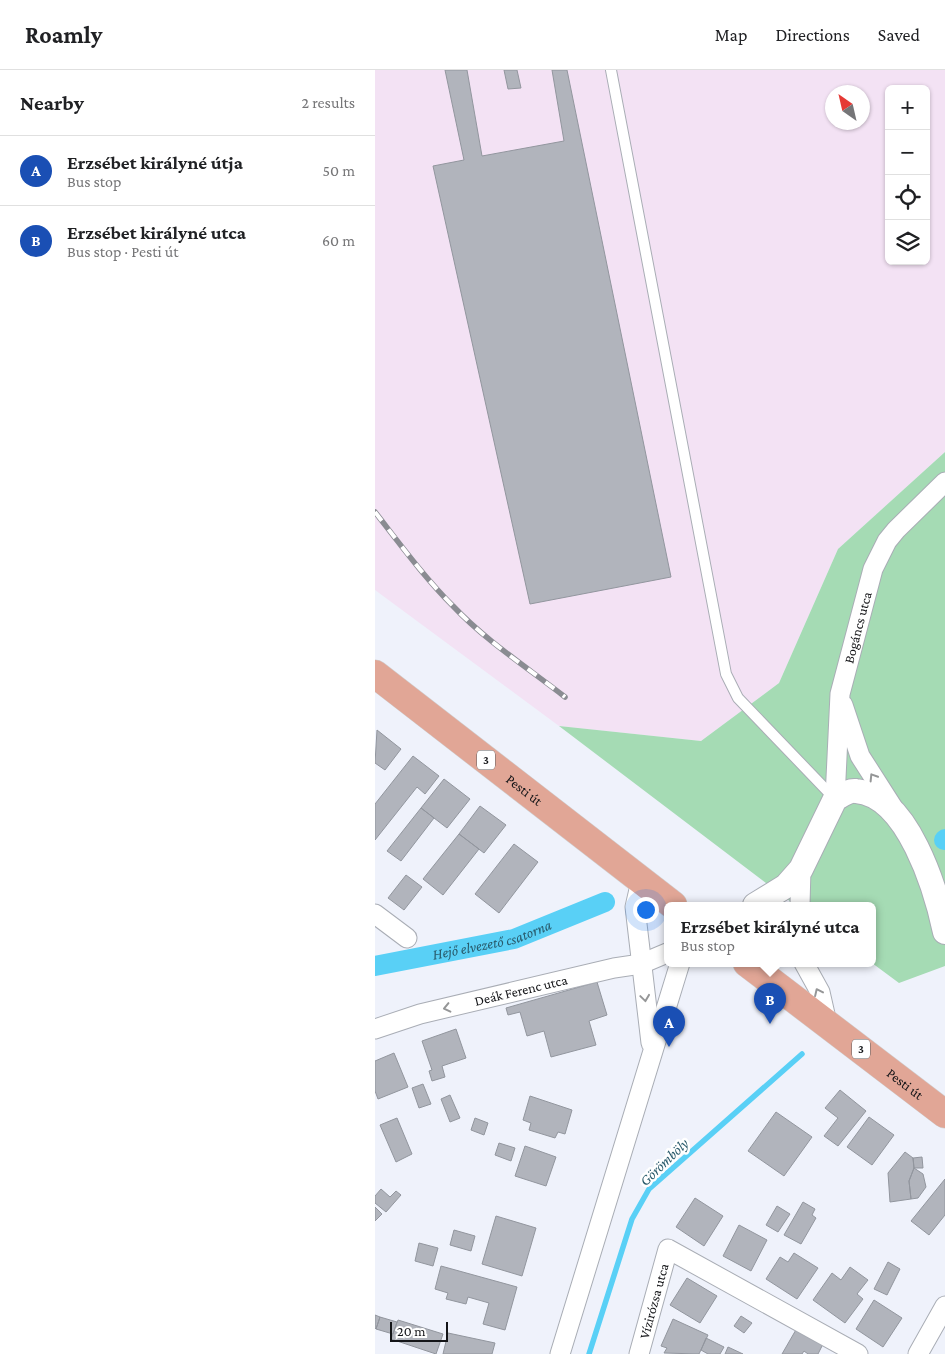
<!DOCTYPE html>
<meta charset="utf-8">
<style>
:root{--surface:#fff;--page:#f6f6f6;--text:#202124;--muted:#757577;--line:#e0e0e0;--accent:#7c3aed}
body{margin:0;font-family:"Crimson Pro",serif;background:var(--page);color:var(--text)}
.controls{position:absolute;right:15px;top:15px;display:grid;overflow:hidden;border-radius:8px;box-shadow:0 1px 4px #0004}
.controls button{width:45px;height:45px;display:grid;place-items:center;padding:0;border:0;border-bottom:1px solid var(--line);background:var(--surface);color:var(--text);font:25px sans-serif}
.compass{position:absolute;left:450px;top:15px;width:45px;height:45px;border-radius:50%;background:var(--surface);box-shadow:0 1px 4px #0004;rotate:326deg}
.scale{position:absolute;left:15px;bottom:12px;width:58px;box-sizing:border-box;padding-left:5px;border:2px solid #141518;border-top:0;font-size:14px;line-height:18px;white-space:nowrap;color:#141518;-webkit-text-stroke:4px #fff;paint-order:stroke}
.you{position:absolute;left:270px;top:839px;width:18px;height:18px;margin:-12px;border:4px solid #fff;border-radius:50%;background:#1a73e8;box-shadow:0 0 0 8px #1a73e833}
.badge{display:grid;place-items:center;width:32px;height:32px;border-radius:50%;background:var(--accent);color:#fff;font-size:16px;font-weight:700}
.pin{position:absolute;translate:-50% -41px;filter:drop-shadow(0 1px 2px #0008)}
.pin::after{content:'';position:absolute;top:26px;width:18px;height:15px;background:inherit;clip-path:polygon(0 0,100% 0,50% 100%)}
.popup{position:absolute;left:289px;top:832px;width:212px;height:65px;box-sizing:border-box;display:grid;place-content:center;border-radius:8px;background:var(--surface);filter:drop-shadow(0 1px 4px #0005);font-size:16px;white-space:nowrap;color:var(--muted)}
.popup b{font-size:19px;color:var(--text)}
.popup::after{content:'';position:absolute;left:50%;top:100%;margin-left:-10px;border:10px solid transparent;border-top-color:var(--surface)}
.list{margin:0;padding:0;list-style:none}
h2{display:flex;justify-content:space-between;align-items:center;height:65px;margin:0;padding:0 20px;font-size:21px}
h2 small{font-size:16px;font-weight:400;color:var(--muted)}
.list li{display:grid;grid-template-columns:32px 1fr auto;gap:15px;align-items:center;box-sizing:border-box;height:70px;padding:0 20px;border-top:1px solid var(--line)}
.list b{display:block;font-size:19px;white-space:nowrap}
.list p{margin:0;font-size:16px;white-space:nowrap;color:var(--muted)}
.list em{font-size:16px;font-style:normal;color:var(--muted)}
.icon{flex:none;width:28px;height:28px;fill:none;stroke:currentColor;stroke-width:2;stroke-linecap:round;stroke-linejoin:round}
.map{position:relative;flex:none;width:570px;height:1284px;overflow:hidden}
header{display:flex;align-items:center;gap:30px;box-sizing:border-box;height:70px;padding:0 25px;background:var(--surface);border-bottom:1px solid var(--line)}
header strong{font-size:24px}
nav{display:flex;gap:28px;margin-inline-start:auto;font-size:18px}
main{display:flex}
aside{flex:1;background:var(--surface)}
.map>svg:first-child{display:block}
</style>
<header>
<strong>Roamly</strong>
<nav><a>Map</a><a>Directions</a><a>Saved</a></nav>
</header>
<main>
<aside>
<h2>Nearby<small>2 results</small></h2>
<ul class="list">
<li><span class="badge" style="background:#1a4fb4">A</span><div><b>Erzsébet királyné útja</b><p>Bus stop</p></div><em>50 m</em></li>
<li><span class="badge" style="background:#1a4fb4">B</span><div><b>Erzsébet királyné utca</b><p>Bus stop · Pesti út</p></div><em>60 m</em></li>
</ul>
</aside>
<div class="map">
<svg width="570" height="1284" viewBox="0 0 570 1284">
<rect width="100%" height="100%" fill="#eff2fb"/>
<path fill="#f3e2f4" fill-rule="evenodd" d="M 0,0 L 570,0 L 570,382 L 463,479 L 404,613 L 326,671 L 184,656 L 0,520 ZM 514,19 L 551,19 L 551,191 L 514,191 ZM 458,22 L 488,22 L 488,52 L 458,52 Z"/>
<path fill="#a5dbb4" d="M 570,382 L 570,896 L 524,913 L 497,893 L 498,835 L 420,835 L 184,656 L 326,671 L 404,613 L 463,479 Z"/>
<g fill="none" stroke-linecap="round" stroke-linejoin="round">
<path stroke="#59d0f6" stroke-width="5.5" d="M 214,1284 L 257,1149 L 274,1119 L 427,984"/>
<g stroke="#59d0f6" stroke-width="20">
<path d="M 569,770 L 570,769"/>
<path id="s1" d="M 0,896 L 139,869 L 230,832"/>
</g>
</g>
<path fill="#b1b4bc" stroke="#92969e" d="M 70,0 L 92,0 L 107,86 L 189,71 L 177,0 L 192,0 L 296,507 L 155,534 L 58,96 L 89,90 Z
M 129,0 L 142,0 L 146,18 L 133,19 Z
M 2,660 L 26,679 L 10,700 L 0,693 Z
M 38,686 L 64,706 L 50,724 L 42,717 L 0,770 L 0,734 Z
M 69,709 L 95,729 L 72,758 L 46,738 Z
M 105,736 L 131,755 L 109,783 L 84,764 Z
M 46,738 L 59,748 L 26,791 L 12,781 Z
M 84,764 L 104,779 L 68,825 L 48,809 Z
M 139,774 L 163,792 L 124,843 L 100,824 Z
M 31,805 L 47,817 L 29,840 L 13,828 Z
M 222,912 L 232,945 L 214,951 L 221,975 L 176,987 L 169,961 L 152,966 L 145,942 L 133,945 L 131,938 Z
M 81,959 L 91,988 L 67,996 L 70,1007 L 57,1011 L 54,1001 L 57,1000 L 47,971 Z
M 19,983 L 33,1017 L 3,1029 L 0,1021 L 0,991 Z
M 48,1014 L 56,1034 L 44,1038 L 37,1018 Z
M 465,1020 L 491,1041 L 463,1076 L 449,1066 L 463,1048 L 450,1038 Z
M 75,1025 L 85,1048 L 75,1052 L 66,1029 Z
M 155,1026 L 197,1040 L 190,1064 L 183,1062 L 180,1068 L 154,1060 L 156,1053 L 148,1050 Z
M 401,1042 L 437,1067 L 409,1106 L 373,1081 Z
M 494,1047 L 519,1065 L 497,1095 L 472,1077 Z
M 22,1048 L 37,1084 L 21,1092 L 5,1055 Z
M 100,1048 L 113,1053 L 109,1065 L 96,1060 Z
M 124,1073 L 140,1078 L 136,1091 L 120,1085 Z
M 150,1076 L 181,1087 L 171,1116 L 140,1106 Z
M 530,1082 L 538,1088 L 539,1098 L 534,1111 L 536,1129 L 515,1132 L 513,1103 Z
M 547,1087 L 548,1098 L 539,1098 L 538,1088 Z
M 539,1098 L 548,1104 L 551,1117 L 543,1128 L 536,1129 L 534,1111 Z
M 570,1109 L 570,1145 L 554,1165 L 536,1151 Z
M 6,1119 L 15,1127 L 21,1121 L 26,1125 L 11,1142 L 0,1133 L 0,1126 Z
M 320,1128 L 348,1146 L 329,1176 L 301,1157 Z
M 428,1132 L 440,1139 L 437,1145 L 441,1148 L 426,1174 L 409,1165 Z
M 402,1136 L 415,1144 L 403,1162 L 391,1155 Z
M 0,1137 L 7,1144 L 0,1151 Z
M 121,1146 L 161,1158 L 147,1206 L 107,1194 Z
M 364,1155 L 392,1170 L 376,1201 L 348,1186 Z
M 79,1160 L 100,1166 L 96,1181 L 75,1175 Z
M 44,1173 L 63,1178 L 58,1196 L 40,1191 Z
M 419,1183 L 443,1198 L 422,1229 L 391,1209 L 405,1187 L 413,1192 Z
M 513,1192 L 525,1199 L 512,1225 L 499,1219 Z
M 66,1196 L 142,1217 L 130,1260 L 108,1254 L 114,1233 L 93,1227 L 91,1234 L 71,1229 L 73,1223 L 60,1219 Z
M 475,1197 L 493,1210 L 482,1224 L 488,1229 L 470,1253 L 438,1230 L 457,1203 L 466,1210 Z
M 312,1208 L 342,1226 L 325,1253 L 295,1235 Z
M 499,1230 L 527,1248 L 508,1277 L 481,1259 Z
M 0,1245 L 5,1247 L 1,1259 L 0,1258 Z
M 366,1246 L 377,1253 L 369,1263 L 359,1256 Z
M 5,1247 L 22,1252 L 18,1264 L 1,1259 Z
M 298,1249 L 333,1265 L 324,1284 L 289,1283 L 292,1278 L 286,1276 Z
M 23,1250 L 68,1264 L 61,1284 L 16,1269 Z
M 422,1258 L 448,1274 L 443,1284 L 433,1284 L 429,1281 L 427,1284 L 407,1284 Z
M 73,1263 L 120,1273 L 117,1284 L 68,1284 Z
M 331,1268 L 349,1277 L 345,1284 L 333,1284 L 326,1280 Z
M 353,1277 L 368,1284 L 350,1284 Z"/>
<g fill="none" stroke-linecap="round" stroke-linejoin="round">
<g stroke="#a9adb5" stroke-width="12">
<path id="service" d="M 236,0 L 351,604 L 363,628 L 460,729"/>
</g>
<g stroke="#a9adb5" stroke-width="21">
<g id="minor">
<path d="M 468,635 L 485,686 L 517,736"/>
<path id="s2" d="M 460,729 L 465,624 L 498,499 L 512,471 L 521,460 L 570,412"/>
<path d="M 266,811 L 260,837 L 276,973"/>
<path d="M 425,835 L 426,799"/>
<path d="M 0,844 L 32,868"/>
<path d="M 429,893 L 445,922 L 452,953"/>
<path id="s3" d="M 0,959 L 45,944 L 239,898 L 266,894 L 292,883"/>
<path d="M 185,1284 L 305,893"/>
<path id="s4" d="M 264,1284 L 293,1179 L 483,1284"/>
<path d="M 543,1284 L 570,1236"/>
</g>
</g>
<g stroke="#a9adb5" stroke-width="26">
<path id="tertiary" d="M 380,835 L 411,816 L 426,799 L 460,729 C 466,726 474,720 481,721 C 533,725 561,820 570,862"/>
</g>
<g stroke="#d0d0d1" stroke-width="29">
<g id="primary">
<path id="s5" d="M 0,604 L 298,835"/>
<path id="s6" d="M 372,893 L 570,1044"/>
</g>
</g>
<use href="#service" stroke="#fff" stroke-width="10"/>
<use href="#minor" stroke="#fff" stroke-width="19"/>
<use href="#tertiary" stroke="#fff" stroke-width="24"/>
<use href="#primary" stroke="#e1a696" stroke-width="28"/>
<g stroke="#8a8c92" stroke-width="5.5">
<path id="rail" d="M 0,442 C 25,474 49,507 78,536 C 111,571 153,598 190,627"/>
</g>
<use href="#rail" stroke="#fff" stroke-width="4" stroke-dasharray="11" stroke-linecap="butt"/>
</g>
<defs><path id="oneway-chevron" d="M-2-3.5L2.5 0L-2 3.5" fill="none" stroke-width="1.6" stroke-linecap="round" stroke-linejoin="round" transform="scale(1.25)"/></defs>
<g stroke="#959697">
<use href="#oneway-chevron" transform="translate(498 707) rotate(-122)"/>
<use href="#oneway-chevron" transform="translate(443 922) rotate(-115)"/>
<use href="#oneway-chevron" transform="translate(270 928) rotate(82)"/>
<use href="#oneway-chevron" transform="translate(72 938) rotate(167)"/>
</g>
<g text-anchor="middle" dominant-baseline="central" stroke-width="5" stroke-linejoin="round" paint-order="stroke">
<g fill="#fff" stroke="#5a5b5d" stroke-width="1">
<rect x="102" y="680.5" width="18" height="19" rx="4"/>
<rect x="477" y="969.5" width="18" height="19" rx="4"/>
</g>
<g font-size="12" font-weight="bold" fill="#141518">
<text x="111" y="690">3</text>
<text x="486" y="979">3</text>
</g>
<g font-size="14" fill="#141518" stroke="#fff">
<text stroke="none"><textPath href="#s2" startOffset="174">Bogáncs utca</textPath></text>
<text stroke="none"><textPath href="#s5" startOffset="189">Pesti út</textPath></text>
<text stroke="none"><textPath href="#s3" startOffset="151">Deák Ferenc utca</textPath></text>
<text stroke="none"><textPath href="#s6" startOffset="199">Pesti út</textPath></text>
<text stroke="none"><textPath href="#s4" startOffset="55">Vízirózsa utca</textPath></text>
</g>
<g font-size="15" font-style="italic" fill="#28596a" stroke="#fff">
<text stroke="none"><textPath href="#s1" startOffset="120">Hejő elvezető csatorna</textPath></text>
<text transform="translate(289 1092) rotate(-44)">Görömböly</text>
</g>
</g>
</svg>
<div class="controls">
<button>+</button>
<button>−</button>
<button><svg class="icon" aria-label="locate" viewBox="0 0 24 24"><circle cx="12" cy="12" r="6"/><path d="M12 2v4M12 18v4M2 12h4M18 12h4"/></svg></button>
<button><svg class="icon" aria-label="layers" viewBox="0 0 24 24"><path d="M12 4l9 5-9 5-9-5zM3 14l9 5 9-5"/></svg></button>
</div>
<svg class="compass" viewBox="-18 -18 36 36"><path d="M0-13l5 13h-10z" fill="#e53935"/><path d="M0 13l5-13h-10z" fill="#757577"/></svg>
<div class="scale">20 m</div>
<div class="you"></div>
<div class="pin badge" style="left:294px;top:977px;background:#1a4fb4">A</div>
<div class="pin badge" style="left:395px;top:954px;background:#1a4fb4">B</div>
<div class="popup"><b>Erzsébet királyné utca</b>Bus stop</div>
</div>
</main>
